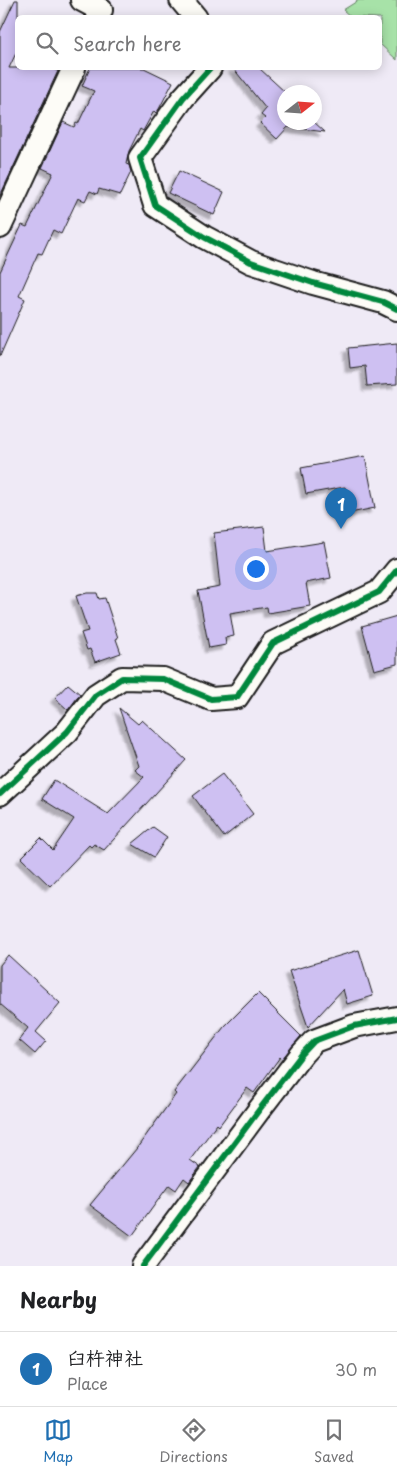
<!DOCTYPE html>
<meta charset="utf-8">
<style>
:root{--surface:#fff;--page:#f2f2f2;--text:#202124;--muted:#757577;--line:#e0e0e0;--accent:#1f6fb2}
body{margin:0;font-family:"Playpen Sans","Klee One",sans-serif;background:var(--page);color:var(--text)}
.compass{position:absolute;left:277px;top:85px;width:45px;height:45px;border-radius:50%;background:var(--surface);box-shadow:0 2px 12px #0003;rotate:73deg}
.you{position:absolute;left:255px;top:568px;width:18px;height:18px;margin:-12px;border:4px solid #fff;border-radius:50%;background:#1a73e8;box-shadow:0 0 0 8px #1a73e833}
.badge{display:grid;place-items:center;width:32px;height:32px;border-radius:50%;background:var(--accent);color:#fff;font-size:16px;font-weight:700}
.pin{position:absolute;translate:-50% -41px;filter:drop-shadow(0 1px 2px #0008)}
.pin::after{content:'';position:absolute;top:26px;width:18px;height:15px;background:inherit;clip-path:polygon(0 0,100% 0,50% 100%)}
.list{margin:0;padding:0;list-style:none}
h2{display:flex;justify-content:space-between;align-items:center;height:65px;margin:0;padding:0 20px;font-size:21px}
h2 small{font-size:16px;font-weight:400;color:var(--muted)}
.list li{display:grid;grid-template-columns:32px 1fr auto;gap:15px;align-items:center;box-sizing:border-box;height:75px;padding:0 20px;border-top:1px solid var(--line)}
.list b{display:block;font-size:19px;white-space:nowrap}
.list p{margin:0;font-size:16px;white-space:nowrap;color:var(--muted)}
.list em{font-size:16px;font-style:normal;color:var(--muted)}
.icon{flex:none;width:28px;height:28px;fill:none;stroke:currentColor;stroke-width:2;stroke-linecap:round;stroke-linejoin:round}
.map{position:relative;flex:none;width:397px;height:1266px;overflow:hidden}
.search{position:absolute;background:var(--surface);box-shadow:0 2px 12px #0003;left:15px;right:15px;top:15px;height:55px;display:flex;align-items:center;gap:12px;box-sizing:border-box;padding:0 18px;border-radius:8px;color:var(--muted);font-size:19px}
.sheet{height:140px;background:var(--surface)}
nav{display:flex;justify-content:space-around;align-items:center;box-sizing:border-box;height:70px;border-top:1px solid var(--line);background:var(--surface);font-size:14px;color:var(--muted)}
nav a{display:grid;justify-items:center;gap:2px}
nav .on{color:var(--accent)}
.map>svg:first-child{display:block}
</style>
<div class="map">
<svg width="397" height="1266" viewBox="0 0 397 1266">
<defs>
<filter id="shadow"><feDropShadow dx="-4.5" dy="4.5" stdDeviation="1" flood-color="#0004"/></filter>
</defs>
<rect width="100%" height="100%" fill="#efeaf6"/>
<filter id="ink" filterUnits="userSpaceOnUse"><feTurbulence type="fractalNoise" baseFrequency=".02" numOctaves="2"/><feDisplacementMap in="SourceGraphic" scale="10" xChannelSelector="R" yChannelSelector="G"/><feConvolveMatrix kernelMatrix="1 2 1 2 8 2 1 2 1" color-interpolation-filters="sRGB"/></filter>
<g filter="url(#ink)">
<path fill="#a7e2a8" stroke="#627f62" d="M 359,0 L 397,0 L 397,60 L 380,44 L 380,18 L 351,17 L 343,10 Z"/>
<path fill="#cec0f2" stroke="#1c1c1c" filter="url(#shadow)" d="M 15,0 L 18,0 L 18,49 L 9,68 L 50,68 L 58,71 L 0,196 L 0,32 Z
M 90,68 L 144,68 L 173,82 L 159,109 L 156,113 L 154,111 L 143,131 L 140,129 L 129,151 L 126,164 L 129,165 L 131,172 L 120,195 L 99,189 L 97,194 L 90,191 L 85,201 L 78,198 L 61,234 L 53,230 L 42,254 L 38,253 L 19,296 L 25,299 L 0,356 L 0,272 L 22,225 L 27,227 L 53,173 L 42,168 L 63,122 L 74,127 L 76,123 L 78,124 L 94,91 L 82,86 Z
M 233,68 L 259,68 L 285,92 L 284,122 L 314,122 L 325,132 L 288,127 L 277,139 L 260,123 L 265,118 L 261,115 L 266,109 Z
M 179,171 L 224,192 L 214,215 L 168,193 Z
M 397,343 L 397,384 L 367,386 L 365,366 L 350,368 L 348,348 Z
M 365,456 L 375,508 L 350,513 L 345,487 L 306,494 L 301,468 Z
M 264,527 L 267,551 L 324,542 L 331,578 L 306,583 L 310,606 L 268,613 L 267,607 L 230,613 L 234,636 L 225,638 L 226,645 L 209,648 L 198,591 L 220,587 L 214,533 Z
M 87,593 L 97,593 L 99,599 L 105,598 L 118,638 L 116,639 L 121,653 L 95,662 L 90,649 L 87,650 L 81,633 L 88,631 L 76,596 Z
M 397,616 L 397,664 L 374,670 L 362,626 Z
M 68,684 L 80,694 L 68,710 L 55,698 Z
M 119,708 L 138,724 L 142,720 L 186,760 L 104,850 L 94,844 L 91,847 L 89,845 L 50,886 L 21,858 L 41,838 L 53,850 L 74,819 L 42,799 L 54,780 L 108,814 L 144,777 L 135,770 L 139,766 Z
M 222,774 L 253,814 L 224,837 L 193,796 Z
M 153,827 L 167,837 L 154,857 L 132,844 Z
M 359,950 L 373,996 L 347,1004 L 343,989 L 308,1027 L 289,971 Z
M 8,955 L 60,1003 L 36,1032 L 46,1041 L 35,1054 L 19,1040 L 28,1028 L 0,1004 L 0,965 Z
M 258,993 L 301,1036 L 282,1059 L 280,1057 L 254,1093 L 247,1088 L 219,1126 L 217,1124 L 190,1160 L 200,1167 L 189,1182 L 184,1178 L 176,1190 L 169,1185 L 132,1236 L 90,1205 L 137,1148 L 176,1094 L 174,1092 L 224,1027 Z"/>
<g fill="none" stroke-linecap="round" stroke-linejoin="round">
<g stroke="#1c1c1c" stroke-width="26">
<path id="street" d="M 82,0 L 101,10 L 98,18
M 181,0 L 196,18
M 210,68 L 183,98 L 140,158 L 155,205 L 204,237 L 251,262 L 313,283 L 383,302 L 397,309
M 0,227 L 74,68
M 0,794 L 67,732 L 96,695 L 122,678 L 163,679 L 211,699 L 237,697 L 273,643 L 379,592 L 397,570
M 143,1266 L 259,1110 L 302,1054 L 314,1041 L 354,1026 L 397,1018"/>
</g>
<use href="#street" stroke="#fdfcf7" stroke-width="22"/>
<g stroke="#fdfcf7" stroke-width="9">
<path id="cycleway" d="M 210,68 L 183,98 L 140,158 L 155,205 L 204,237 L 251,262 L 313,283 L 383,302 L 397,309
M 0,794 L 67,732 L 96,695 L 122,678 L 163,679 L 211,699 L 237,697 L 273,643 L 379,592 L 397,570
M 143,1266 L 259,1110 L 302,1054 L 314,1041 L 354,1026 L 397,1018"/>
</g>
<use href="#cycleway" stroke="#00873e" stroke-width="6"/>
</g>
</g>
</svg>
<svg class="compass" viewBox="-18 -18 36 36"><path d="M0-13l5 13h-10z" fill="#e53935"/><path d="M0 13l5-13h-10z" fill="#757577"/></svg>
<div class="you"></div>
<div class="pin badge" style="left:341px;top:529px">1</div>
<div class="search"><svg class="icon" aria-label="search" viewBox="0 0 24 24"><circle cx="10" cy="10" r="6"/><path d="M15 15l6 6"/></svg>Search here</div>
</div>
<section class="sheet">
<h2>Nearby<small></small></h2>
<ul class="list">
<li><span class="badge">1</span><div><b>臼杵神社</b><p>Place</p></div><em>30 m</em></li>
</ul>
</section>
<nav>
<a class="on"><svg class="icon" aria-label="map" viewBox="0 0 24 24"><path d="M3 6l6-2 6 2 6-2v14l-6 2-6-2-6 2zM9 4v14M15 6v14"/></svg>Map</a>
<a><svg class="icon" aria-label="directions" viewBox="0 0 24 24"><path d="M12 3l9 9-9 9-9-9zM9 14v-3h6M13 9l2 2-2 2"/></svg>Directions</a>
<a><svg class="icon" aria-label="saved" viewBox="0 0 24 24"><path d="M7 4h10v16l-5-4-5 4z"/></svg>Saved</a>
</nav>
